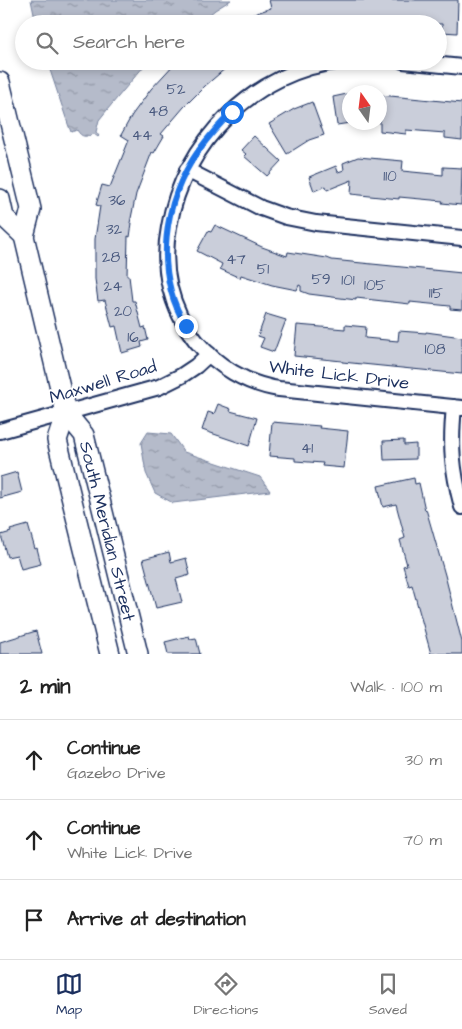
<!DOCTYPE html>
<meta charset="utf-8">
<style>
:root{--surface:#fff;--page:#f2f2f2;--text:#222;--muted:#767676;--line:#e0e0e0;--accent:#1b2f5e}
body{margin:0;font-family:"Architects Daughter",sans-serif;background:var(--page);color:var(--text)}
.compass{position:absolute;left:342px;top:85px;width:45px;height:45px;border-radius:50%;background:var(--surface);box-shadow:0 2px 8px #0003;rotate:346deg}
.stop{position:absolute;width:15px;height:15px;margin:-11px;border:4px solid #1a73e8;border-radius:50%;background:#fff}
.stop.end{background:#1a73e8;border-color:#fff;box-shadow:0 1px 5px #0008}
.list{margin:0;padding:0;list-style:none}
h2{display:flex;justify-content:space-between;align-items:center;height:65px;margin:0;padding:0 20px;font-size:21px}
h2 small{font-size:16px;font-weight:400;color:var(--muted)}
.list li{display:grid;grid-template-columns:32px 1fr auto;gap:15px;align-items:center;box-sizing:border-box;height:80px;padding:0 20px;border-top:1px solid var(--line)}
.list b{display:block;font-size:19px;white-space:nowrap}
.list p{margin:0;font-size:16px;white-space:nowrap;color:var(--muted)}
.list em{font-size:16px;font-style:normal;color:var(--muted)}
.icon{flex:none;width:28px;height:28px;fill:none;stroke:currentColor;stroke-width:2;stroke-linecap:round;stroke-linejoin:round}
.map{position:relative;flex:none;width:462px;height:654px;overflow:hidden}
.search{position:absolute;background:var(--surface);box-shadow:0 2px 8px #0003;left:15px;right:15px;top:15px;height:55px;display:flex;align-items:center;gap:12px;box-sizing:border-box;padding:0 18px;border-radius:28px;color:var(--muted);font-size:19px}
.sheet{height:305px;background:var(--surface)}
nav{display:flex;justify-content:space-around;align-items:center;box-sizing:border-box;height:70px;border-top:1px solid var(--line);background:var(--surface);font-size:14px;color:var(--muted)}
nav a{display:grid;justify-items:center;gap:2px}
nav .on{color:var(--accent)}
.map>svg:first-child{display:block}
</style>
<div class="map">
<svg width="462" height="654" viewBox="0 0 462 654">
<defs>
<pattern id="water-ripples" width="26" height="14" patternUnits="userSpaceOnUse" patternTransform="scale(1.25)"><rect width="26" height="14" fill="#b5bbca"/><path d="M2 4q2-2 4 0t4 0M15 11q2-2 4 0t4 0" fill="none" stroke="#9298a7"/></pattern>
</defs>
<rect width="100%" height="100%" fill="#fff"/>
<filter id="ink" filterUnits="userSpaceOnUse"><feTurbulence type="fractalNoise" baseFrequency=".02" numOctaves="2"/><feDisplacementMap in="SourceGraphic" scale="10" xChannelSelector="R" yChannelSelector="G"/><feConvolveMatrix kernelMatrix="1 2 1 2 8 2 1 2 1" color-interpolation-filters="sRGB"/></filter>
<g filter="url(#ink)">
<path fill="url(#water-ripples)" stroke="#77839f" d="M 31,0 L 231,0 L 215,10 L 198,24 L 36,24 Z
M 47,61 L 151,61 L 144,66 L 107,110 L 99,120 L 96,132 L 99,136 L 98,137 L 94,134 C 85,137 82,138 77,130 L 71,132 L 68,124 Z
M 148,432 L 171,434 L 184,452 L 260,477 L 270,491 L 173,503 L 155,493 L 146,473 L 141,443 Z"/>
<path fill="#caceda" stroke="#1b2f5e" d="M 269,0 L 458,0 L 457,33 L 442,32 L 442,24 L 231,24 L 231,22 L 271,8 Z
M 177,61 L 234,61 L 205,86 L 184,107 L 161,134 L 164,136 L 154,153 L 152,152 L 136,194 L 130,223 L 132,223 L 130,237 L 128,236 L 127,276 L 129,276 L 132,301 L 135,301 L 142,328 L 145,327 L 148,340 L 141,342 L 142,347 L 122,353 L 116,326 L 112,327 L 105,300 L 98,301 L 95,279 L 95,239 L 100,206 L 96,205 L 102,185 L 110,187 L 129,140 L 121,135 L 132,115 L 151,89 Z
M 347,94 L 350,123 L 337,125 L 333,97 Z
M 380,95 L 462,103 L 462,140 L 445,138 L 445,133 L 406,130 L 406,134 L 380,131 Z
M 312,102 L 324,135 L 309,140 L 287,154 L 269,124 L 294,109 Z
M 254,136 L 281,161 L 267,176 L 244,156 L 246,154 L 241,150 Z
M 358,157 L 403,161 L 402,171 L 443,175 L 443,167 L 462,168 L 461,205 L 442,203 L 443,201 L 399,197 L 399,199 L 351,194 L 352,180 L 327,190 L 326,186 L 314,191 L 309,177 L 336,166 L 338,172 L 344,170 L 343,163 Z
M 215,225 L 262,247 L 287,256 L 288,252 L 327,258 L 332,260 L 462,273 L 462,310 L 450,309 L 450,306 L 410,302 L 410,304 L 356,298 L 356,300 L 309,294 L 301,291 L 301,286 L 299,285 L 297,290 L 272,285 L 241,275 L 240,278 L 220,269 L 222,264 L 197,251 L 208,231 L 211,232 Z
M 266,314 L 286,320 L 274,352 L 260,347 L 264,338 L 258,336 Z
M 297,325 L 345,329 L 345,325 L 366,327 L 365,338 L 398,341 L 399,331 L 426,333 L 426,332 L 462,337 L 462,374 L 342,362 L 342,361 L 294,356 Z
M 218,404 L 231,409 L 230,411 L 257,418 L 249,446 L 202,430 L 208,412 L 214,414 Z
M 272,422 L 320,426 L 319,428 L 348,431 L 344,468 L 322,466 L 323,463 L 295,461 L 295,458 L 269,456 Z
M 404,440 L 404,445 L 416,444 L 416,459 L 384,460 L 383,441 Z
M 17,472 L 22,492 L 0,498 L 0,477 Z
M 414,478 L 415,484 L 419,483 L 425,510 L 426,509 L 445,575 L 462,642 L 462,654 L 431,654 L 412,585 L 409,586 L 403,566 L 407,565 L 400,540 L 405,538 L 396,504 L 383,507 L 378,486 Z
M 28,525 L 35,549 L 37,548 L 41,564 L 21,569 L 17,555 L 7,557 L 1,535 L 11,532 L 10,530 Z
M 169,552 L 171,562 L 186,558 L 190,575 L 176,579 L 182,602 L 156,608 L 143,559 Z
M 36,631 L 42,654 L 0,654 L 0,642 Z
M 189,636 L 190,639 L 196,638 L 200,654 L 168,654 L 165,642 Z"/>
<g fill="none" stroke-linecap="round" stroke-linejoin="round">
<g stroke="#1b2f5e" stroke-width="18">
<path id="minor" d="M 342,61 C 255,70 183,142 169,227 C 161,268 170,308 196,341 C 217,366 246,384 279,389 L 462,408
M 403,61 L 462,67
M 187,170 L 261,208 L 286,217 L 316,223 L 462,238
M 454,407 C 450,446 452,469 462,507
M 0,431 L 159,387 L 181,376 L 196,366 L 209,354"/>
</g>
<g stroke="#1b2f5e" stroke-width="22">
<g id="secondary">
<path id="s1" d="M 0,82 L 31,209 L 24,236 L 66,413 L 84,435 L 138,654"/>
<path d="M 0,199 L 4,217 L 24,236"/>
<path d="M 66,413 L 57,440 L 110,654"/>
</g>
</g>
<use href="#minor" stroke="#fff" stroke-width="14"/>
<use href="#secondary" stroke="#fff" stroke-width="19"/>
</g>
</g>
<g fill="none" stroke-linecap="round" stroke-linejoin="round" filter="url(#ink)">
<path stroke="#1a73e8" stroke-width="6" d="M 186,326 C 153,271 163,201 199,150 C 209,136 220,124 232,112"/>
</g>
<g text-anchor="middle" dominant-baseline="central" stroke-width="4" stroke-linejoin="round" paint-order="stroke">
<g font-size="15" fill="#47577d">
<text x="176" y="89">52</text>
<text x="158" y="111">48</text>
<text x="142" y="135">44</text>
<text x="390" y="176">110</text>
<text x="117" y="200">36</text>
<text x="114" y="229">32</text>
<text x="111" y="257">28</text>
<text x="236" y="259">47</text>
<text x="263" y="269">51</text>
<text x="321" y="279">59</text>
<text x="348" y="280">101</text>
<text x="375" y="285">105</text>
<text x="113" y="286">24</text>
<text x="436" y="293">115</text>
<text x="123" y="311">20</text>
<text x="133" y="337">16</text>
<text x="435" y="349">108</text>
<text x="307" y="448">41</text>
</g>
<g font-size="18" fill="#1b2f5e" stroke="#fff">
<text transform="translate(339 375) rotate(7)">White Lick Drive</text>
<text transform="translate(103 382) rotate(-17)">Maxwell Road</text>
<text stroke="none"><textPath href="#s1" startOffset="468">South Meridian Street</textPath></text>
</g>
</g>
</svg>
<svg class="compass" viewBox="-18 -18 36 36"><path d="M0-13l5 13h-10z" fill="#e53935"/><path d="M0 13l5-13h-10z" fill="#767676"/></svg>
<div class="stop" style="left:232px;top:112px"></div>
<div class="stop end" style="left:186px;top:326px"></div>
<div class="search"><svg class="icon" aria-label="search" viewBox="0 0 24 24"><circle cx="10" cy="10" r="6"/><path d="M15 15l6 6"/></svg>Search here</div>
</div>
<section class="sheet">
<h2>2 min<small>Walk · 100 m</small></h2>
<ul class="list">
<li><svg class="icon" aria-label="ahead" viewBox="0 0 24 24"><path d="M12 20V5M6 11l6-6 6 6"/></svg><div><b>Continue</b><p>Gazebo Drive</p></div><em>30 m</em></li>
<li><svg class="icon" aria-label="ahead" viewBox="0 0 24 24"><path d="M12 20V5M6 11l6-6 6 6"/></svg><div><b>Continue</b><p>White Lick Drive</p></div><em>70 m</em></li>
<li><svg class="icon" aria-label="arrive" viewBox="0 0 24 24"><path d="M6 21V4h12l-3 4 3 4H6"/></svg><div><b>Arrive at destination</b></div></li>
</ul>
</section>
<nav>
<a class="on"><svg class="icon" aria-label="map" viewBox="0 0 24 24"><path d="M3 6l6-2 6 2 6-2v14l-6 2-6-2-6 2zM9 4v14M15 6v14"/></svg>Map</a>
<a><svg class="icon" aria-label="directions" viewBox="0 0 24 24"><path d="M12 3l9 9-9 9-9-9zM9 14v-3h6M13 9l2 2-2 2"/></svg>Directions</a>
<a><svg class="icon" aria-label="saved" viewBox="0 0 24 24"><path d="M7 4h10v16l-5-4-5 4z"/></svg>Saved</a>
</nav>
